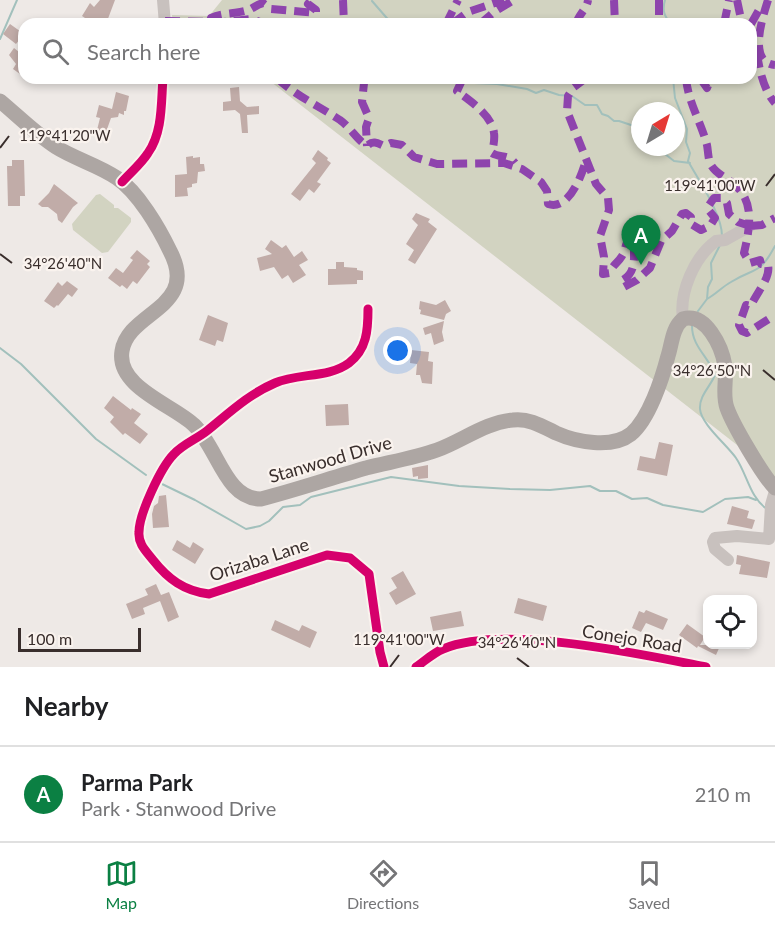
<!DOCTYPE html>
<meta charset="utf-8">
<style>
:root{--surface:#fff;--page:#f2f2f2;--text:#202124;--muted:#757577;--line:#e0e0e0;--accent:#0b8043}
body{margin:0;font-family:Lato,sans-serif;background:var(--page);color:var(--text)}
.controls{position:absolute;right:18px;bottom:18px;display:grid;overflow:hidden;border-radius:12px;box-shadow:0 3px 9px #0003}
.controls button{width:54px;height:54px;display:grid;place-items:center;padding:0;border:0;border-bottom:2px solid var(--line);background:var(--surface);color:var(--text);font:30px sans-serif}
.compass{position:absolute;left:631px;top:102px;width:54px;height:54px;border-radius:50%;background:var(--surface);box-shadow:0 3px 9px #0003;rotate:38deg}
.scale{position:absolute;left:18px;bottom:15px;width:123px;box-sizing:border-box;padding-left:6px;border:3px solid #392e2c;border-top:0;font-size:16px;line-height:21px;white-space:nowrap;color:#392e2c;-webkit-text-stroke:4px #faf3ee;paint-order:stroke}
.you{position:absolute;left:398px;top:351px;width:21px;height:21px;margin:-15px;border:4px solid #fff;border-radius:50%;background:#1a73e8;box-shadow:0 0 0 9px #1a73e833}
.badge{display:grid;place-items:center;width:39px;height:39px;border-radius:50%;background:var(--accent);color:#fff;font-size:20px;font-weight:700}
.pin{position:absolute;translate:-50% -50px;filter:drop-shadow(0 2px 3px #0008)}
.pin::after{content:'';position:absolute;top:32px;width:21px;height:18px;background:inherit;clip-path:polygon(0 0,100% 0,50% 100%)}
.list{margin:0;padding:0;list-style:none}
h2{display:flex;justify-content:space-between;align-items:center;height:78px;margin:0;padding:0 24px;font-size:26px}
h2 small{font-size:20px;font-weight:400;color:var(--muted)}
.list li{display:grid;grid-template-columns:39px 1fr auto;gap:18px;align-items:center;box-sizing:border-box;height:96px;padding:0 24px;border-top:2px solid var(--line)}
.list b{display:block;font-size:22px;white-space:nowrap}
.list p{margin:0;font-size:20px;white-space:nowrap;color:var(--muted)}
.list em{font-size:20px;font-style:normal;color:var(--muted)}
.icon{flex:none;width:33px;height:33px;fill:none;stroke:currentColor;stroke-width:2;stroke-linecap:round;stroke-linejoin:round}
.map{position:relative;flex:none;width:775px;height:667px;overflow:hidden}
.search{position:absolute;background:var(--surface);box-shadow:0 3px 9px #0003;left:18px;right:18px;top:18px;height:66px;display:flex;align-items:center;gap:15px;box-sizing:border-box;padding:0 21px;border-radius:18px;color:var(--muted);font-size:22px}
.sheet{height:174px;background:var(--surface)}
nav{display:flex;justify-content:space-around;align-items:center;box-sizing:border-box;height:84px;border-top:2px solid var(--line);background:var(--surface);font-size:16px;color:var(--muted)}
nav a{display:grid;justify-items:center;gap:3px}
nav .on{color:var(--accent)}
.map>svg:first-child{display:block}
</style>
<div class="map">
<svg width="775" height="667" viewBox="0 0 775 667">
<rect width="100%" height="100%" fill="#eee9e6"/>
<path fill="#d2d3c1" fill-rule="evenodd" d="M 222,0 L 775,0 L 775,480 L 768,469 L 266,78 L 751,78 L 751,24 L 173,24 L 172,15 L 209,16 ZM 640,111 L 676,111 L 676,147 L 640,147 Z
M 100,194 L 114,205 L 114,208 L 118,208 L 131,218 L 131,222 L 108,252 L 102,253 L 73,230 L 72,224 L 96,195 Z"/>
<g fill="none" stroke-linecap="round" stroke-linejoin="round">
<path stroke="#a2c0bc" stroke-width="2" d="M 665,0 C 662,10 664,16 671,24
M 372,1 L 392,24
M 0,39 L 17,0
M 470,78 L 474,83 L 497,84 L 527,89 L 536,93 L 544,90 L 559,95 L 572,96 L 585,105 L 597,105 L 602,114 L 608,116 L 614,121 L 619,121 L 634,126 L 637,124 L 640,125
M 673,78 L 675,98 L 687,129 L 686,142 L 690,153 L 688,161 C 699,181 722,214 722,236
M 656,147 L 674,161 L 690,163
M 707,299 C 716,294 722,287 731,282 C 755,267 759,276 775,246
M 698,311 L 707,299 L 708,287 L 712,279 L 711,263 L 720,245
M 692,326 C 692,347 709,357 715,375 C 710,387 699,396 700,409 C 701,424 727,445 736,458 C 747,474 750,498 767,509
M 0,348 L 21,364 L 96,439 L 146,475
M 160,483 L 195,500 L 246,529 L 260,526 L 269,521 L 283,507 L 300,505 L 311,497 L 391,477 L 459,486 L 510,489 L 550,490 L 590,486 L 600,491 L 616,491 L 632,499 L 647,498 L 663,505 L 703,512 L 725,499 L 748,497 L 756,500"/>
</g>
<path fill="#c1aca8" d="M 100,0 L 115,0 L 106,24 L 98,21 L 94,24 L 82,16 L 90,3 L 94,7 Z
M 10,24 L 24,34 L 16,44 L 3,34 Z
M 14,48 L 24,56 L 24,69 L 20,74 L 13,69 L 16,64 L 9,55 Z
M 239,87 L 240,101 L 247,107 L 259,106 L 259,114 L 247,115 L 248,133 L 242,133 L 240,114 L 235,110 L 223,111 L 223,102 L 231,101 L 230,88 Z
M 116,92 L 129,96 L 126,111 L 124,111 L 124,115 L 119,113 L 118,117 L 111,118 L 106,132 L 97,130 L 100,118 L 96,117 L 99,105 L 112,109 Z
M 318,150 L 328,158 L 327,160 L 331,163 L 317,182 L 321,184 L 314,193 L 309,189 L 300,201 L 291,194 L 316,163 L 312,159 Z
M 193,156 L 193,158 L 200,157 L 200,164 L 204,164 L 205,171 L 198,172 L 197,183 L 192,184 L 192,187 L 187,188 L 188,196 L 175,197 L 175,175 L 187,174 L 186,157 Z
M 12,160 L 24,160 L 25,196 L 20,196 L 20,206 L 8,206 L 7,166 L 12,166 Z
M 54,184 L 78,203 L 73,207 L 62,223 L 58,220 L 57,214 L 48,207 L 42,207 L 38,204 L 49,193 Z
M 416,213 L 430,219 L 428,222 L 437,229 L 415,264 L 408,260 L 414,250 L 406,244 L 418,225 L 412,219 Z
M 271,240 L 282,248 L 286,245 L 294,257 L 302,251 L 308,260 L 299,265 L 306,275 L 293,283 L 288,275 L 282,279 L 274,267 L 260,271 L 257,258 L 272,254 L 265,249 Z
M 137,250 L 150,261 L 147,264 L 150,267 L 137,284 L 133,281 L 127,289 L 122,285 L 120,287 L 108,278 L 116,268 L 123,273 L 133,260 L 130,258 Z
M 336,262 L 344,262 L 344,267 L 357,268 L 357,270 L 363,271 L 363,280 L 357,280 L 357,284 L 328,285 L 328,269 L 336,269 Z
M 67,281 L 78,289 L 72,297 L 68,294 L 58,306 L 57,305 L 54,308 L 44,301 L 58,282 L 62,286 Z
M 445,300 L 451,311 L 446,314 L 444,320 L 420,314 L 421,310 L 419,309 L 420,301 L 436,305 Z
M 208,315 L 228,323 L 223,342 L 217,340 L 215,346 L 199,340 Z
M 444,321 L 442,332 L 444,341 L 434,345 L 431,333 L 425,335 L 423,328 Z
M 411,350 L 429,352 L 428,361 L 433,362 L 432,384 L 422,383 L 420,375 L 416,375 L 417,364 L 410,363 Z
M 113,396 L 131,410 L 132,408 L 141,414 L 134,423 L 148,434 L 140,444 L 125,433 L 123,435 L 110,422 L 114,417 L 104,408 Z
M 348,404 L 349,425 L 326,426 L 325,405 Z
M 659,442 L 673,445 L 667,476 L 637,470 L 640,456 L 655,459 Z
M 428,465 L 428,478 L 418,479 L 418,476 L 413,477 L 412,468 Z
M 166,495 L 169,527 L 153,528 L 152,514 L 154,506 L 158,503 L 159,496 Z
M 732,506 L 749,511 L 747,518 L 755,520 L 752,529 L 727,524 Z
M 177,540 L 190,548 L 193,542 L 204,549 L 195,564 L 172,550 Z
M 737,555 L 770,562 L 767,578 L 739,574 L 741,565 L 736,564 Z
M 403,571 L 416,594 L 396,605 L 389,593 L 397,588 L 391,578 Z
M 156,584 L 161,595 L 169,592 L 179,617 L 168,622 L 160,601 L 143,608 L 145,614 L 132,619 L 126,604 L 148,595 L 145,589 Z
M 518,598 L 547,606 L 543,621 L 514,613 Z
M 646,610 L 668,619 L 663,630 L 646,623 L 641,632 L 632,628 L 639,611 L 644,613 Z
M 461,611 L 464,626 L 433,631 L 430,617 Z
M 275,620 L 299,631 L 302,625 L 317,632 L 310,648 L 271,630 Z
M 687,624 L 705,637 L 700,645 L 716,645 L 720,646 L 716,655 L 698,646 L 697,648 L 679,635 Z"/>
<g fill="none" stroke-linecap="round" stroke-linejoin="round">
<path stroke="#c8c1be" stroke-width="12" d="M 163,0 L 165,24
M 122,182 C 131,172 141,164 148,153 C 163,132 161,102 163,78
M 368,309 C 368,330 367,349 349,363 C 329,378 298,373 275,383 C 249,394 229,413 208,430 C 197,439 183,444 174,454 C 161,467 139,514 139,532 C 138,544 146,551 153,560 C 168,579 184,591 209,594 L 327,555 L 350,558 L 369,574 L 380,652 L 384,667
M 683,319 C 679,293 694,257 716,241 L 725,240 L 750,226
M 728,560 L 715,549 L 713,542 L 715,538 L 737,536 L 769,539 L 771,505 L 775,491
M 416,667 C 425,661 433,653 443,649 C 503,624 640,654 706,667"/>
<path stroke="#ada6a3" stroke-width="15" d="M 0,101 C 18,116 36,134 56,147 C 75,159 98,165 117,178 C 138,192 159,228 170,251 C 200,308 128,311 122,351 C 116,387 173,405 194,425 C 218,448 225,499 261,499 C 296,490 331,478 366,468 C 390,462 414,458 437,450 C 462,441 486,422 513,420 C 529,418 542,426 556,433 C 576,442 612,449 631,434 C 649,419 662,379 668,356 C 672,344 672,328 683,319 C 706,312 722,347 725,366 C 727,380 722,394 727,408 C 733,425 763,476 775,488"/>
<path stroke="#8e44ad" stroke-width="8" stroke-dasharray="15 8" stroke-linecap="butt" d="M 343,0 L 344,24
M 614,0 L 615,24
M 659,0 L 659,24
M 737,0 L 742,24
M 768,0 C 763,16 747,63 775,65
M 165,21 L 224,22 L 251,19 L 266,24
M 210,22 L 211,18 C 222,13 233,14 245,11 C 252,10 255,5 263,3 L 271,9 L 316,13 L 316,10 L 308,4 L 311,0
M 451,24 L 448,20 L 458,0
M 452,24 L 468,12 L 504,0
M 480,24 L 494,12 L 514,0
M 576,24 C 578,15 587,9 588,0
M 724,24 L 729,0
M 751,24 L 760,8 L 763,6
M 757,53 C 759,69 764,91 775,103
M 277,78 C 296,96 319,106 340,120 C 351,128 356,139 367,146 C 373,140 377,143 384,146 L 391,143 L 402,145 L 414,157 L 437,164 L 504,163 L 522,169 L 541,182 L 547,191 L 548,204 C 569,211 582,175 586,160
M 360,78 L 364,83 L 362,102 L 369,118 L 366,127 L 367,146
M 463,78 L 457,91 C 470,101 492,115 494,133 C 495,140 493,147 492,153 C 500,158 508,154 515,163
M 586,78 L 574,87 L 568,96 L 567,111 L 596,184 L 608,198 L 609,210 L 600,236 L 604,257 L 603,274 L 610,273 C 612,265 618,263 622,256 C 626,250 625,243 630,237 L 634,238 C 633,255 638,271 623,280 L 624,287 L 637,280 L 650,268 L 661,241 L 672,231 L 682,214 L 686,213 L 691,217 L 691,224 L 701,230 L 710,226 L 715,218 L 707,208 L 714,198 L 722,198 L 727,203 L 729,214 L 738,222 L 750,226
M 686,78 C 688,102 701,122 707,145 C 708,150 708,157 710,163 C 714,172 723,176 730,181 C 756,199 750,227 744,253 L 750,263 L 760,260 L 761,264 L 768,265 C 771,278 756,293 751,306 L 746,305 L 739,325 L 742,331 L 747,333 L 775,315
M 700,78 L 707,88 L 711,78
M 750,226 L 762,225 L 775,218"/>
<g stroke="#faf3ee" stroke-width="13">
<path id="cycleway" d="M 122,182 C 131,172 141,164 148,153 C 163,132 161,102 163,78
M 368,309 C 368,330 367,349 349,363 C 329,378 298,373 275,383 C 249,394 229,413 208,430 C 197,439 183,444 174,454 C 161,467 139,514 139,532 C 138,544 146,551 153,560 C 168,579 184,591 209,594 L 327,555 L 350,558 L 369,574 L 380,652 L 384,667
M 416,667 C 425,661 433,653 443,649 C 503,624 640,654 706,667"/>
</g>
<use href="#cycleway" stroke="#d6006c" stroke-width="9"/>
</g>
<path fill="none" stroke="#392e2c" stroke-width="2" d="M 0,148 L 9,136M 766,186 L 775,174M 0,254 L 12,263M 763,370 L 775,380M 517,658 L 529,667M 390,667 L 399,655"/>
<g text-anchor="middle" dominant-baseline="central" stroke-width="4.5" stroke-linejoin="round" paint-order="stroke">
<g font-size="18" fill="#392e2c" stroke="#faf3ee">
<text transform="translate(330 459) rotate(-16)">Stanwood Drive</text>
<text transform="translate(259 559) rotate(-18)">Orizaba Lane</text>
<text transform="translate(632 638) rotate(9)">Conejo Road</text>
</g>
</g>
<g font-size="15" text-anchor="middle" fill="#392e2c" stroke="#faf3ee" stroke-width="4.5" stroke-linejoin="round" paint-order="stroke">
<text x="65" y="141">119°41'20"W</text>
<text x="710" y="191">119°41'00"W</text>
<text x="63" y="269">34°26'40"N</text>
<text x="712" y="376">34°26'50"N</text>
<text x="399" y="645">119°41'00"W</text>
<text x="517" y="648">34°26'40"N</text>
</g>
</svg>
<div class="controls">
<button><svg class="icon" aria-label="locate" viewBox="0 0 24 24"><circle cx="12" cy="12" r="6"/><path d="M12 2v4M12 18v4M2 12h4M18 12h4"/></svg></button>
</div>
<svg class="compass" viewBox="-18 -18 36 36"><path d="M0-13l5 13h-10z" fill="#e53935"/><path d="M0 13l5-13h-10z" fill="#757577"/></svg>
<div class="scale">100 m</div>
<div class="you"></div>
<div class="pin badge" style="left:641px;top:265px">A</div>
<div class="search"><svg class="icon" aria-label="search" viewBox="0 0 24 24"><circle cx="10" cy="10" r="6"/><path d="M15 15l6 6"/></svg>Search here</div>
</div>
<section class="sheet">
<h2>Nearby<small></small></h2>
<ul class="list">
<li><span class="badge">A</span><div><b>Parma Park</b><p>Park · Stanwood Drive</p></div><em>210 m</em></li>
</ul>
</section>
<nav>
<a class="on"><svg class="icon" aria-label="map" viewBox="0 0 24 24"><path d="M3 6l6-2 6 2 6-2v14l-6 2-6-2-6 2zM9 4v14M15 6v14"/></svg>Map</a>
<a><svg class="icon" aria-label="directions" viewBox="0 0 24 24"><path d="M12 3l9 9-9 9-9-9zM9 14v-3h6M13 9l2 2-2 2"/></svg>Directions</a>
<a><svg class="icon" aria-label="saved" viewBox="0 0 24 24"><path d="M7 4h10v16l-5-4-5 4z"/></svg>Saved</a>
</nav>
